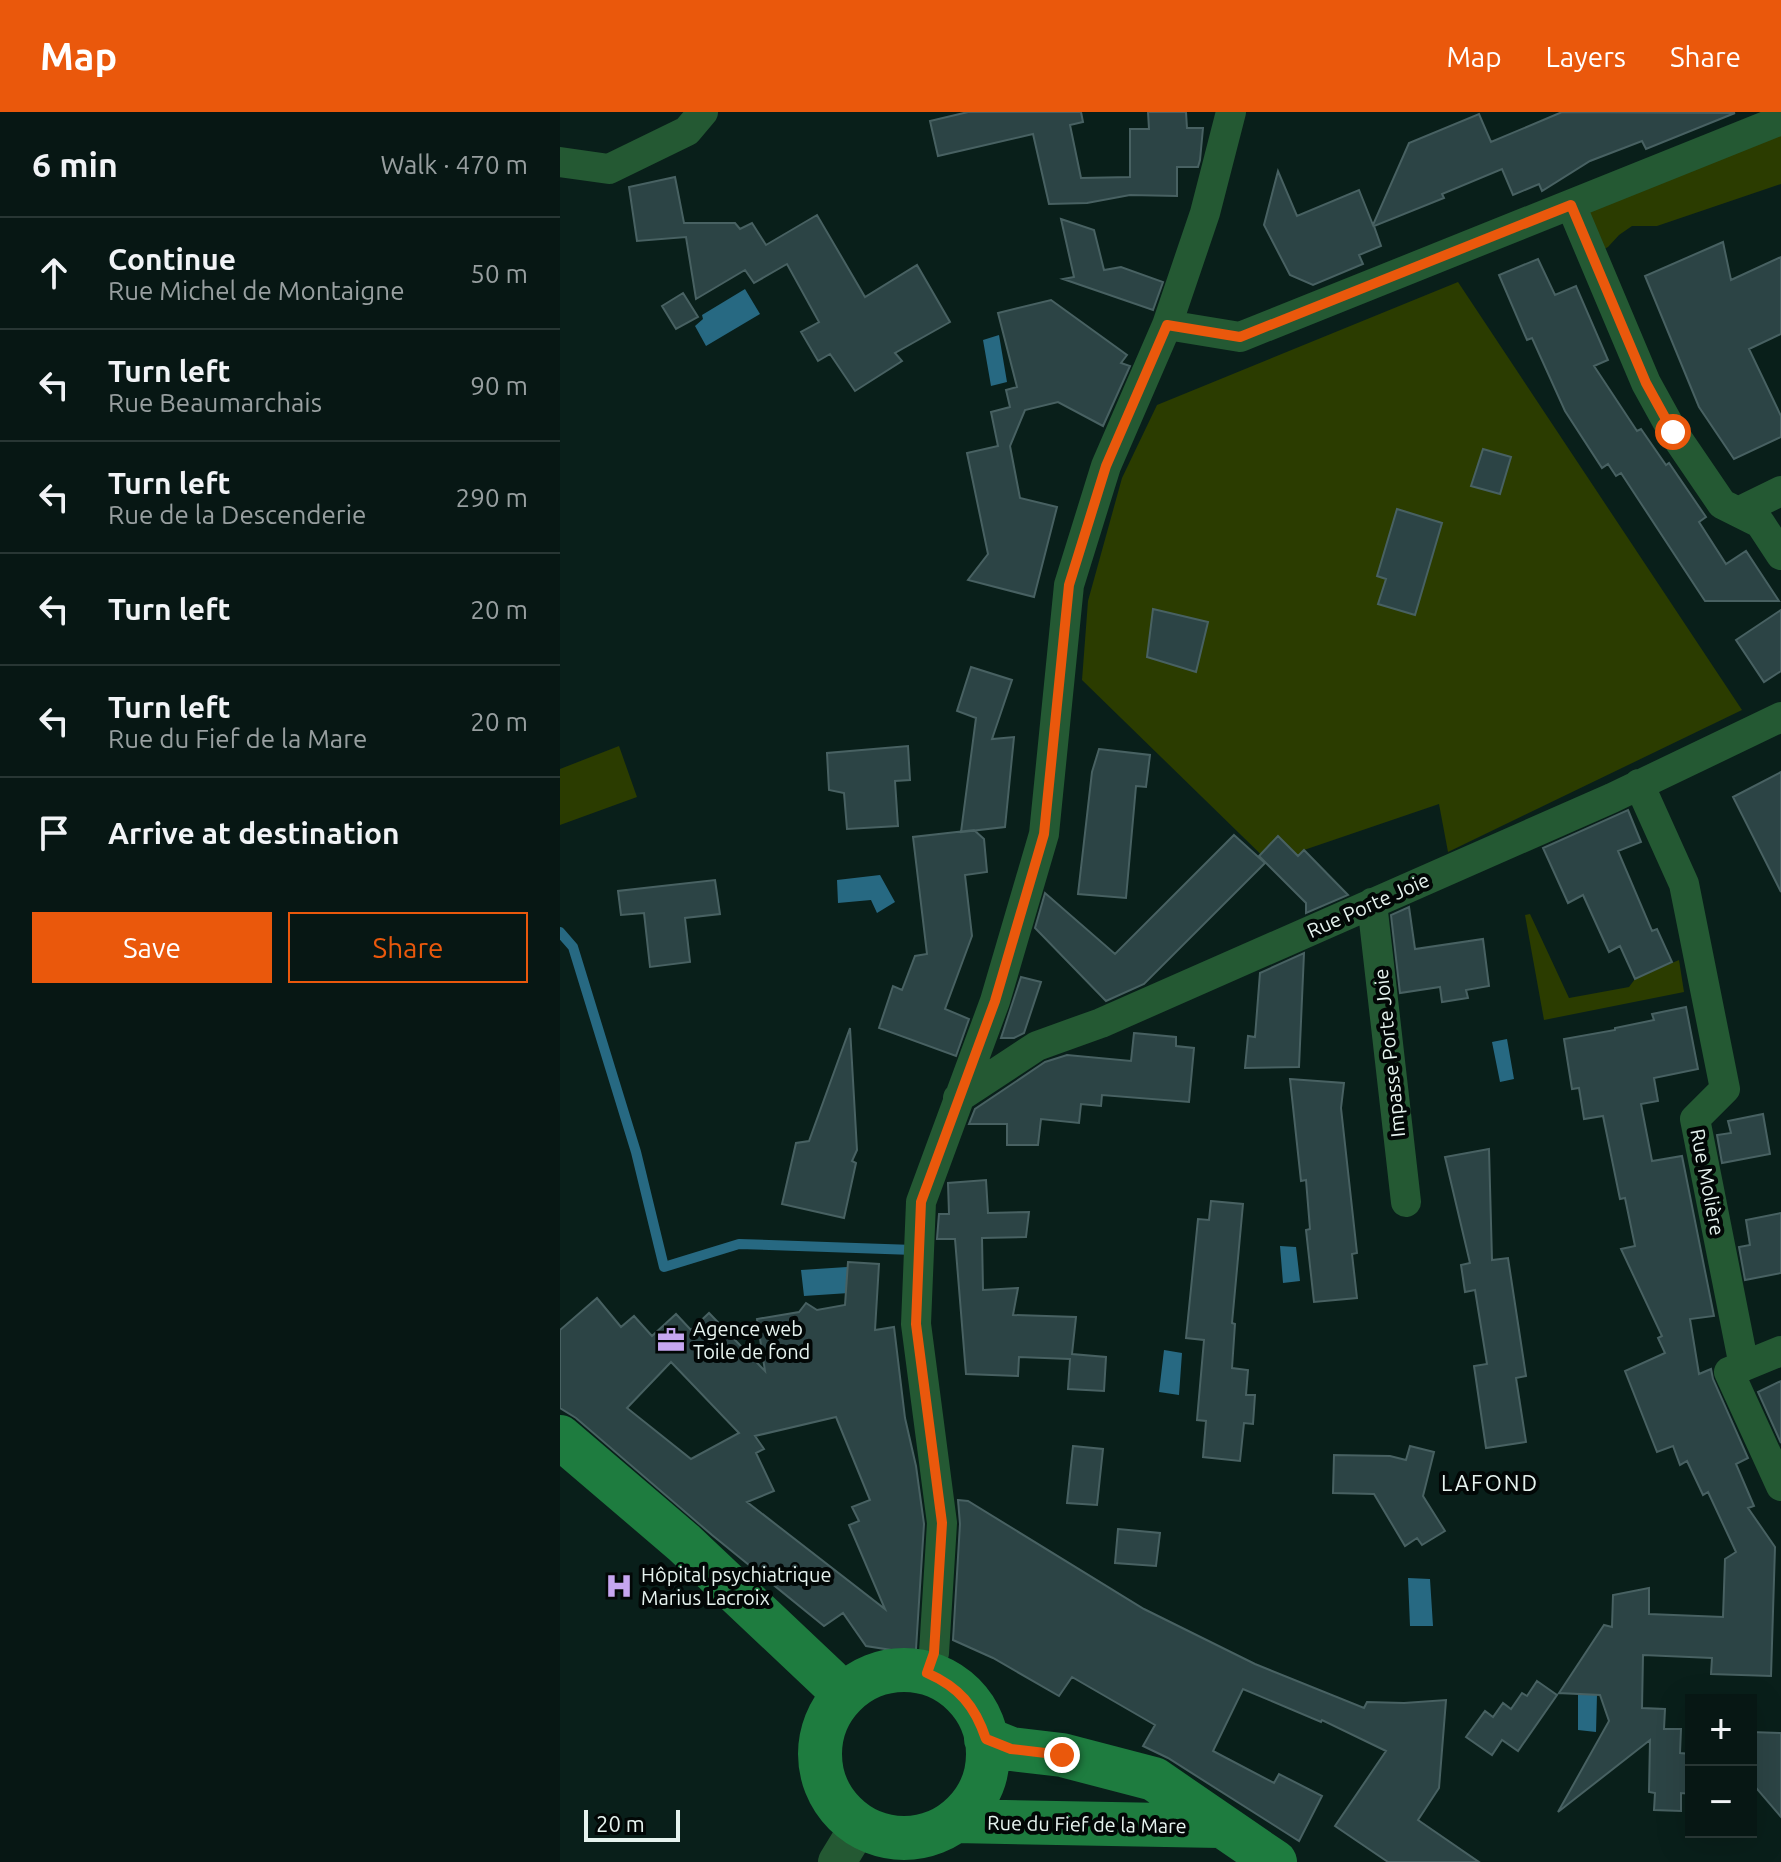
<!DOCTYPE html>
<meta charset="utf-8">
<style>
:root{--surface:#071714;--page:#152422;--text:#f1f3f6;--muted:#989fa0;--line:#283634;--accent:#ea580c}
body{margin:0;font-family:Ubuntu,sans-serif;background:var(--page);color:var(--text)}
.controls{position:absolute;right:24px;bottom:24px;display:grid;overflow:hidden;border-radius:0px;box-shadow:0 8px 32px #0002}
.controls button{width:72px;height:72px;display:grid;place-items:center;padding:0;border:0;border-bottom:2px solid var(--line);background:var(--surface);color:var(--text);font:40px sans-serif}
.scale{position:absolute;left:24px;bottom:20px;width:96px;box-sizing:border-box;padding-left:8px;border:4px solid #e6f3ef;border-top:0;font-size:22px;line-height:28px;white-space:nowrap;color:#e6f3ef;-webkit-text-stroke:6px #020706;paint-order:stroke}
.stop{position:absolute;width:24px;height:24px;margin:-18px;border:6px solid #ea580c;border-radius:50%;background:#fff}
.stop.end{background:#ea580c;border-color:#fff;box-shadow:0 2px 8px #0008}
.list{margin:0;padding:0;list-style:none}
h2{display:flex;justify-content:space-between;align-items:center;height:104px;margin:0;padding:0 32px;font-size:34px}
h2 small{font-size:26px;font-weight:400;color:var(--muted)}
.list li{display:grid;grid-template-columns:52px 1fr auto;gap:24px;align-items:center;box-sizing:border-box;height:112px;padding:0 32px;border-top:2px solid var(--line)}
.list b{display:block;font-size:30px;white-space:nowrap}
.list p{margin:0;font-size:26px;white-space:nowrap;color:var(--muted)}
.list em{font-size:26px;font-style:normal;color:var(--muted)}
.actions{display:flex;gap:16px;padding:24px 32px}
.actions a{flex:1;padding:18px 0;border:2px solid var(--accent);border-radius:0px;text-align:center;font-size:28px;color:var(--accent)}
.actions .main{background:var(--accent);color:#fff}
.icon{flex:none;width:44px;height:44px;fill:none;stroke:currentColor;stroke-width:2;stroke-linecap:round;stroke-linejoin:round}
.map{position:relative;flex:none;width:1221px;height:1750px;overflow:hidden}
header{display:flex;align-items:center;gap:48px;box-sizing:border-box;height:112px;padding:0 40px;background:var(--accent);color:#fff}
header strong{font-size:38px}
nav{display:flex;gap:44px;margin-inline-start:auto;font-size:28px}
main{display:flex}
aside{flex:1;background:var(--surface)}
.map>svg:first-child{display:block}
</style>
<header>
<strong>Map</strong>
<nav><a>Map</a><a>Layers</a><a>Share</a></nav>
</header>
<main>
<aside>
<h2>6 min<small>Walk · 470 m</small></h2>
<ul class="list">
<li><svg class="icon" aria-label="ahead" viewBox="0 0 24 24"><path d="M12 20V5M6 11l6-6 6 6"/></svg><div><b>Continue</b><p>Rue Michel de Montaigne</p></div><em>50 m</em></li>
<li><svg class="icon" aria-label="left" viewBox="0 0 24 24"><path d="M17 20v-9H6M10 6l-5 5 5 5"/></svg><div><b>Turn left</b><p>Rue Beaumarchais</p></div><em>90 m</em></li>
<li><svg class="icon" aria-label="left" viewBox="0 0 24 24"><path d="M17 20v-9H6M10 6l-5 5 5 5"/></svg><div><b>Turn left</b><p>Rue de la Descenderie</p></div><em>290 m</em></li>
<li><svg class="icon" aria-label="left" viewBox="0 0 24 24"><path d="M17 20v-9H6M10 6l-5 5 5 5"/></svg><div><b>Turn left</b></div><em>20 m</em></li>
<li><svg class="icon" aria-label="left" viewBox="0 0 24 24"><path d="M17 20v-9H6M10 6l-5 5 5 5"/></svg><div><b>Turn left</b><p>Rue du Fief de la Mare</p></div><em>20 m</em></li>
<li><svg class="icon" aria-label="arrive" viewBox="0 0 24 24"><path d="M6 21V4h12l-3 4 3 4H6"/></svg><div><b>Arrive at destination</b></div></li>
</ul>
<div class="actions"><a class="main">Save</a><a>Share</a></div>
</aside>
<div class="map">
<svg width="1221" height="1750" viewBox="0 0 1221 1750">
<rect width="100%" height="100%" fill="#091f1a"/>
<path fill="#2b3c00" d="M 1221,8 L 1221,72 L 1097,114 L 1072,114 L 1059,123 L 1048,135 L 1031,144 L 1011,93 Z
M 898,170 L 1182,598 L 888,740 L 879,692 L 744,738 L 720,761 L 522,568 L 528,489 L 562,366 L 597,293 Z
M 59,634 L 77,685 L 0,713 L 0,657 Z
M 970,802 L 1009,886 L 1069,875 L 1075,867 L 1119,848 L 1124,880 L 984,908 L 965,803 Z"/>
<path fill="#276982" d="M 185,177 L 200,202 L 146,234 L 135,214 L 143,207 L 142,203 Z
M 439,223 L 447,270 L 431,274 L 423,228 Z
M 320,763 L 335,790 L 317,801 L 311,788 L 278,791 L 277,768 Z
M 947,927 L 954,967 L 940,970 L 932,930 Z
M 720,1134 L 736,1135 L 740,1169 L 723,1171 Z
M 287,1155 L 289,1181 L 244,1184 L 241,1158 Z
M 604,1238 L 622,1241 L 619,1283 L 599,1280 Z
M 848,1466 L 870,1467 L 873,1514 L 850,1514 Z
M 1018,1581 L 1037,1582 L 1036,1620 L 1018,1618 Z"/>
<g fill="none" stroke-linecap="round" stroke-linejoin="round">
<path stroke="#276982" stroke-width="10" d="M 0,820 L 13,835 L 76,1040 L 104,1155 L 179,1132 L 354,1138"/>
</g>
<path fill="#2c4445" stroke="#486162" stroke-width="2" fill-rule="evenodd" d="M 408,0 L 521,0 L 523,10 L 510,13 L 521,66 L 570,65 L 570,17 L 589,17 L 588,0 L 626,0 L 627,16 L 643,16 L 640,48 L 638,55 L 617,55 L 617,84 L 570,83 L 527,91 L 489,92 L 473,22 L 378,44 L 370,9 Z
M 1002,0 L 1175,1 L 1086,37 L 1082,29 L 1030,49 L 982,79 L 979,72 L 953,83 L 942,57 L 882,82 L 884,86 L 814,114 L 821,134 L 799,143 L 803,152 L 753,173 L 730,163 L 704,113 L 718,59 L 737,104 L 799,78 L 813,113 L 849,31 L 919,2 L 931,30 Z
M 115,65 L 124,111 L 175,111 L 180,117 L 192,111 L 206,133 L 257,103 L 305,185 L 357,153 L 390,210 L 335,241 L 342,249 L 295,279 L 270,242 L 258,249 L 241,220 L 259,210 L 227,152 L 194,171 L 185,158 L 136,187 L 126,125 L 77,129 L 69,75 Z
M 501,107 L 534,118 L 544,158 L 561,155 L 603,170 L 593,198 L 503,167 L 514,165 Z
M 1163,130 L 1171,168 L 1221,145 L 1221,222 L 1189,237 L 1221,304 L 1221,325 L 1174,347 L 1139,295 L 1085,164 Z
M 978,147 L 995,183 L 1016,174 L 1048,248 L 1034,254 L 1077,319 L 1081,317 L 1106,353 L 1109,351 L 1146,405 L 1139,410 L 1166,452 L 1186,439 L 1219,489 L 1145,489 L 1061,361 L 1056,364 L 1048,352 L 1042,356 L 1005,299 L 972,226 L 967,228 L 939,163 Z
M 123,181 L 138,205 L 116,217 L 102,194 Z
M 491,188 L 567,243 L 561,251 L 570,254 L 543,314 L 498,290 L 465,298 L 450,334 L 460,386 L 497,395 L 474,485 L 408,468 L 428,442 L 407,341 L 438,334 L 431,300 L 450,295 L 446,278 L 457,275 L 438,201 Z
M 923,337 L 951,345 L 940,382 L 911,374 Z
M 837,397 L 882,411 L 855,503 L 818,492 L 826,467 L 817,464 Z
M 593,497 L 648,510 L 636,560 L 587,545 Z
M 1221,498 L 1221,559 L 1204,570 L 1176,528 Z
M 411,555 L 452,568 L 432,627 L 454,625 L 445,715 L 401,720 L 416,606 L 397,599 Z
M 348,634 L 350,668 L 335,669 L 338,714 L 287,717 L 284,681 L 269,678 L 267,641 Z
M 539,637 L 590,643 L 586,675 L 576,674 L 566,786 L 518,782 L 532,660 Z
M 1221,660 L 1221,780 L 1173,685 Z
M 1068,698 L 1081,730 L 1058,739 L 1092,819 L 1097,817 L 1112,850 L 1075,867 L 1060,834 L 1049,840 L 1023,783 L 1008,791 L 983,736 Z
M 414,718 L 424,727 L 427,760 L 405,763 L 412,824 L 385,897 L 409,907 L 396,944 L 319,916 L 333,874 L 342,878 L 355,844 L 367,842 L 353,725 Z
M 674,723 L 705,751 L 584,872 L 546,889 L 475,816 L 485,781 L 555,842 Z
M 718,724 L 738,744 L 744,738 L 788,783 L 746,801 L 746,791 L 699,744 Z
M 155,768 L 160,802 L 125,806 L 130,850 L 90,855 L 84,801 L 61,803 L 58,779 Z
M 849,795 L 855,837 L 923,827 L 929,874 L 906,878 L 908,886 L 882,890 L 880,875 L 840,881 L 831,803 Z
M 744,841 L 739,955 L 685,956 L 688,924 L 695,925 L 700,861 Z
M 461,865 L 481,870 L 464,921 L 454,926 L 441,926 Z
M 1126,895 L 1138,957 L 1094,966 L 1098,989 L 1081,992 L 1092,1049 L 1122,1044 L 1154,1204 L 1130,1207 L 1139,1262 L 1151,1257 L 1153,1267 L 1188,1346 L 1176,1352 L 1194,1394 L 1188,1396 L 1215,1435 L 1211,1564 L 1151,1562 L 1152,1546 L 1083,1543 L 1082,1596 L 1105,1597 L 1104,1617 L 1121,1617 L 1120,1641 L 1131,1642 L 1131,1682 L 1121,1681 L 1121,1699 L 1094,1698 L 1095,1681 L 1089,1680 L 1090,1628 L 998,1700 L 1049,1609 L 1040,1583 L 999,1581 L 1044,1513 L 1052,1515 L 1053,1483 L 1089,1476 L 1089,1502 L 1163,1505 L 1165,1447 L 1176,1440 L 1148,1380 L 1143,1383 L 1127,1349 L 1120,1353 L 1113,1334 L 1097,1340 L 1065,1259 L 1105,1241 L 1098,1226 L 1102,1224 L 1061,1137 L 1075,1134 L 1065,1086 L 1060,1087 L 1043,1004 L 1024,1007 L 1019,976 L 1012,977 L 1004,927 L 1055,918 L 1055,916 L 1094,908 L 1092,902 Z
M 290,916 L 297,1038 L 292,1049 L 296,1051 L 284,1106 L 222,1092 L 236,1031 L 249,1029 Z
M 574,921 L 616,925 L 616,934 L 634,936 L 629,990 L 542,983 L 541,994 L 521,992 L 519,1011 L 481,1007 L 478,1033 L 447,1033 L 447,1012 L 409,1012 L 415,997 L 485,950 L 507,943 L 571,949 Z
M 730,967 L 784,971 L 781,996 L 797,1141 L 792,1142 L 797,1186 L 754,1190 L 746,1118 L 750,1117 L 746,1068 L 741,1069 Z
M 1203,1002 L 1210,1042 L 1162,1051 L 1157,1023 L 1171,1021 L 1168,1009 Z
M 929,1037 L 932,1148 L 948,1146 L 966,1264 L 956,1266 L 966,1330 L 926,1336 L 914,1254 L 927,1252 L 915,1178 L 905,1180 L 901,1153 L 910,1151 L 885,1045 Z
M 426,1068 L 428,1101 L 469,1100 L 466,1125 L 422,1126 L 423,1178 L 458,1176 L 453,1203 L 516,1205 L 512,1242 L 546,1245 L 544,1279 L 508,1277 L 510,1247 L 459,1245 L 458,1264 L 406,1262 L 395,1127 L 377,1127 L 379,1102 L 389,1102 L 388,1071 Z
M 651,1089 L 683,1092 L 672,1211 L 675,1212 L 672,1256 L 688,1258 L 686,1283 L 695,1283 L 693,1312 L 684,1311 L 680,1349 L 643,1345 L 646,1309 L 637,1308 L 644,1228 L 626,1226 L 638,1107 L 649,1108 Z
M 1221,1101 L 1221,1161 L 1185,1168 L 1179,1135 L 1190,1133 L 1186,1108 Z
M 288,1150 L 319,1152 L 315,1218 L 334,1215 L 345,1306 L 356,1354 L 364,1412 L 356,1537 L 355,1542 L 351,1541 L 346,1546 L 344,1540 L 306,1534 L 283,1501 L 264,1514 L 152,1423 L 16,1306 L 0,1296 L 0,1218 L 37,1186 L 61,1215 L 74,1204 L 92,1224 L 116,1202 L 131,1218 L 149,1201 L 205,1259 L 197,1207 L 239,1200 L 246,1191 L 257,1198 L 285,1193 ZM 111,1250 L 179,1321 L 131,1347 L 67,1296 ZM 276,1305 L 310,1388 L 292,1395 L 299,1409 L 289,1413 L 325,1497 L 187,1390 L 214,1379 L 196,1341 L 204,1337 L 195,1324 Z
M 1221,1269 L 1221,1331 L 1198,1280 Z
M 513,1334 L 543,1337 L 537,1393 L 507,1391 Z
M 850,1334 L 874,1340 L 863,1384 L 885,1419 L 862,1433 L 857,1426 L 845,1434 L 814,1382 L 773,1381 L 774,1343 L 830,1344 L 846,1348 Z
M 398,1388 L 408,1389 L 584,1497 L 695,1552 L 804,1596 L 807,1590 L 844,1591 L 886,1588 L 879,1676 L 858,1708 L 919,1750 L 828,1750 L 775,1714 L 826,1639 L 762,1608 L 761,1610 L 683,1577 L 653,1639 L 714,1671 L 719,1662 L 762,1684 L 739,1729 L 608,1646 L 583,1634 L 595,1613 L 512,1565 L 499,1584 L 433,1546 L 393,1528 L 400,1412 Z
M 558,1417 L 600,1421 L 596,1454 L 555,1451 Z
M 977,1569 L 997,1583 L 958,1639 L 942,1628 L 932,1643 L 906,1625 L 925,1599 L 933,1605 L 943,1591 L 951,1597 L 962,1581 L 967,1584 Z
M 1191,1620 L 1221,1621 L 1221,1705 L 1191,1670 Z"/>
<g fill="none" stroke-linecap="round" stroke-linejoin="round">
<path stroke="#245933" stroke-width="30" d="M 0,50 L 49,57 L 127,19 L 143,0
M 1011,93 L 1086,271 L 1113,320 L 1162,392 L 1200,411 L 1221,443
M 607,213 L 680,225 L 1221,8
M 1178,400 L 1221,379
M 1079,672 L 1124,772 L 1165,977 L 1135,1007 L 1184,1254 L 1169,1260 L 1221,1374
M 812,791 L 846,1090
M 398,986 L 477,934 L 541,911 L 1052,686 L 1221,605
M 1184,1254 L 1221,1239
M 367,1561 L 374,1541 L 382,1411 L 356,1212 L 361,1090 L 435,889 L 484,722 L 509,473 L 546,354 L 607,213 L 645,101 L 671,0"/>
<path stroke="#245933" stroke-width="38" d="M 277,1750 L 299,1714"/>
<path stroke="#1e7c3f" stroke-width="44" d="M 0,1325 L 124,1431 L 284,1582
M260 1642a84 84 0 1 1 168 0a84 84 0 1 1-168 0Z
M 426,1627 L 451,1637 L 502,1643 L 594,1667 L 715,1750
M 395,1709 L 660,1714"/>
</g>
<g fill="none" stroke-linecap="round" stroke-linejoin="round">
<path stroke="#ea580c" stroke-width="10" d="M 502,1643 L 451,1637 L 426,1627 C 415,1594 399,1575 367,1561 L 374,1541 L 382,1411 L 356,1212 L 361,1090 L 435,889 L 484,722 L 509,473 L 546,354 L 607,213 L 680,225 L 1011,93 L 1086,271 L 1113,320"/>
</g>
<defs>
<g id="office-bare" transform="scale(2.16)"><path d="M-6-3h4V-5.5h4V-3h4V5H-6ZM-1-4.5V-3h2v-1.5ZM-6 0V1H6V0Z" fill="#c6a6f0" stroke="#020706" stroke-width="2.5" paint-order="stroke"/></g>
<g id="hospital-bare" transform="scale(2.16)"><path d="M-5-5h3v3.5h4V-5h3V5h-3V1.5h-4V5h-3Z" fill="#c6a6f0" stroke="#020706" stroke-width="2.5" paint-order="stroke"/></g>
</defs>
<g fill-rule="evenodd">
<use href="#office-bare" x="111" y="1228"/>
<use href="#hospital-bare" x="59" y="1474"/>
</g>
<g text-anchor="middle" dominant-baseline="central" stroke-width="8" stroke-linejoin="round" paint-order="stroke">
<g font-size="20" fill="#e6f3ef" stroke="#020706">
<text transform="translate(808 793) rotate(-24)">Rue Porte Joie</text>
<text transform="translate(829 941) rotate(-96)">Impasse Porte Joie</text>
<text transform="translate(1148 1070) rotate(79)">Rue Molière</text>
<text transform="translate(527 1712) rotate(1)">Rue du Fief de la Mare</text>
</g>
<g font-size="20" fill="#e6f3ef" stroke="#020706" text-anchor="start">
<text x="133" y="1216">Agence web<tspan x="133" dy="23">Toile de fond</tspan></text>
<text x="81" y="1462">Hôpital psychiatrique<tspan x="81" dy="23">Marius Lacroix</tspan></text>
</g>
<g font-size="22" letter-spacing="2" fill="#e6f3ef" stroke="#020706">
<text x="930" y="1370">LAFOND</text>
</g>
</g>
</svg>
<div class="controls">
<button>+</button>
<button>−</button>
</div>
<div class="scale">20 m</div>
<div class="stop" style="left:1113px;top:320px"></div>
<div class="stop end" style="left:502px;top:1643px"></div>
</div>
</main>
